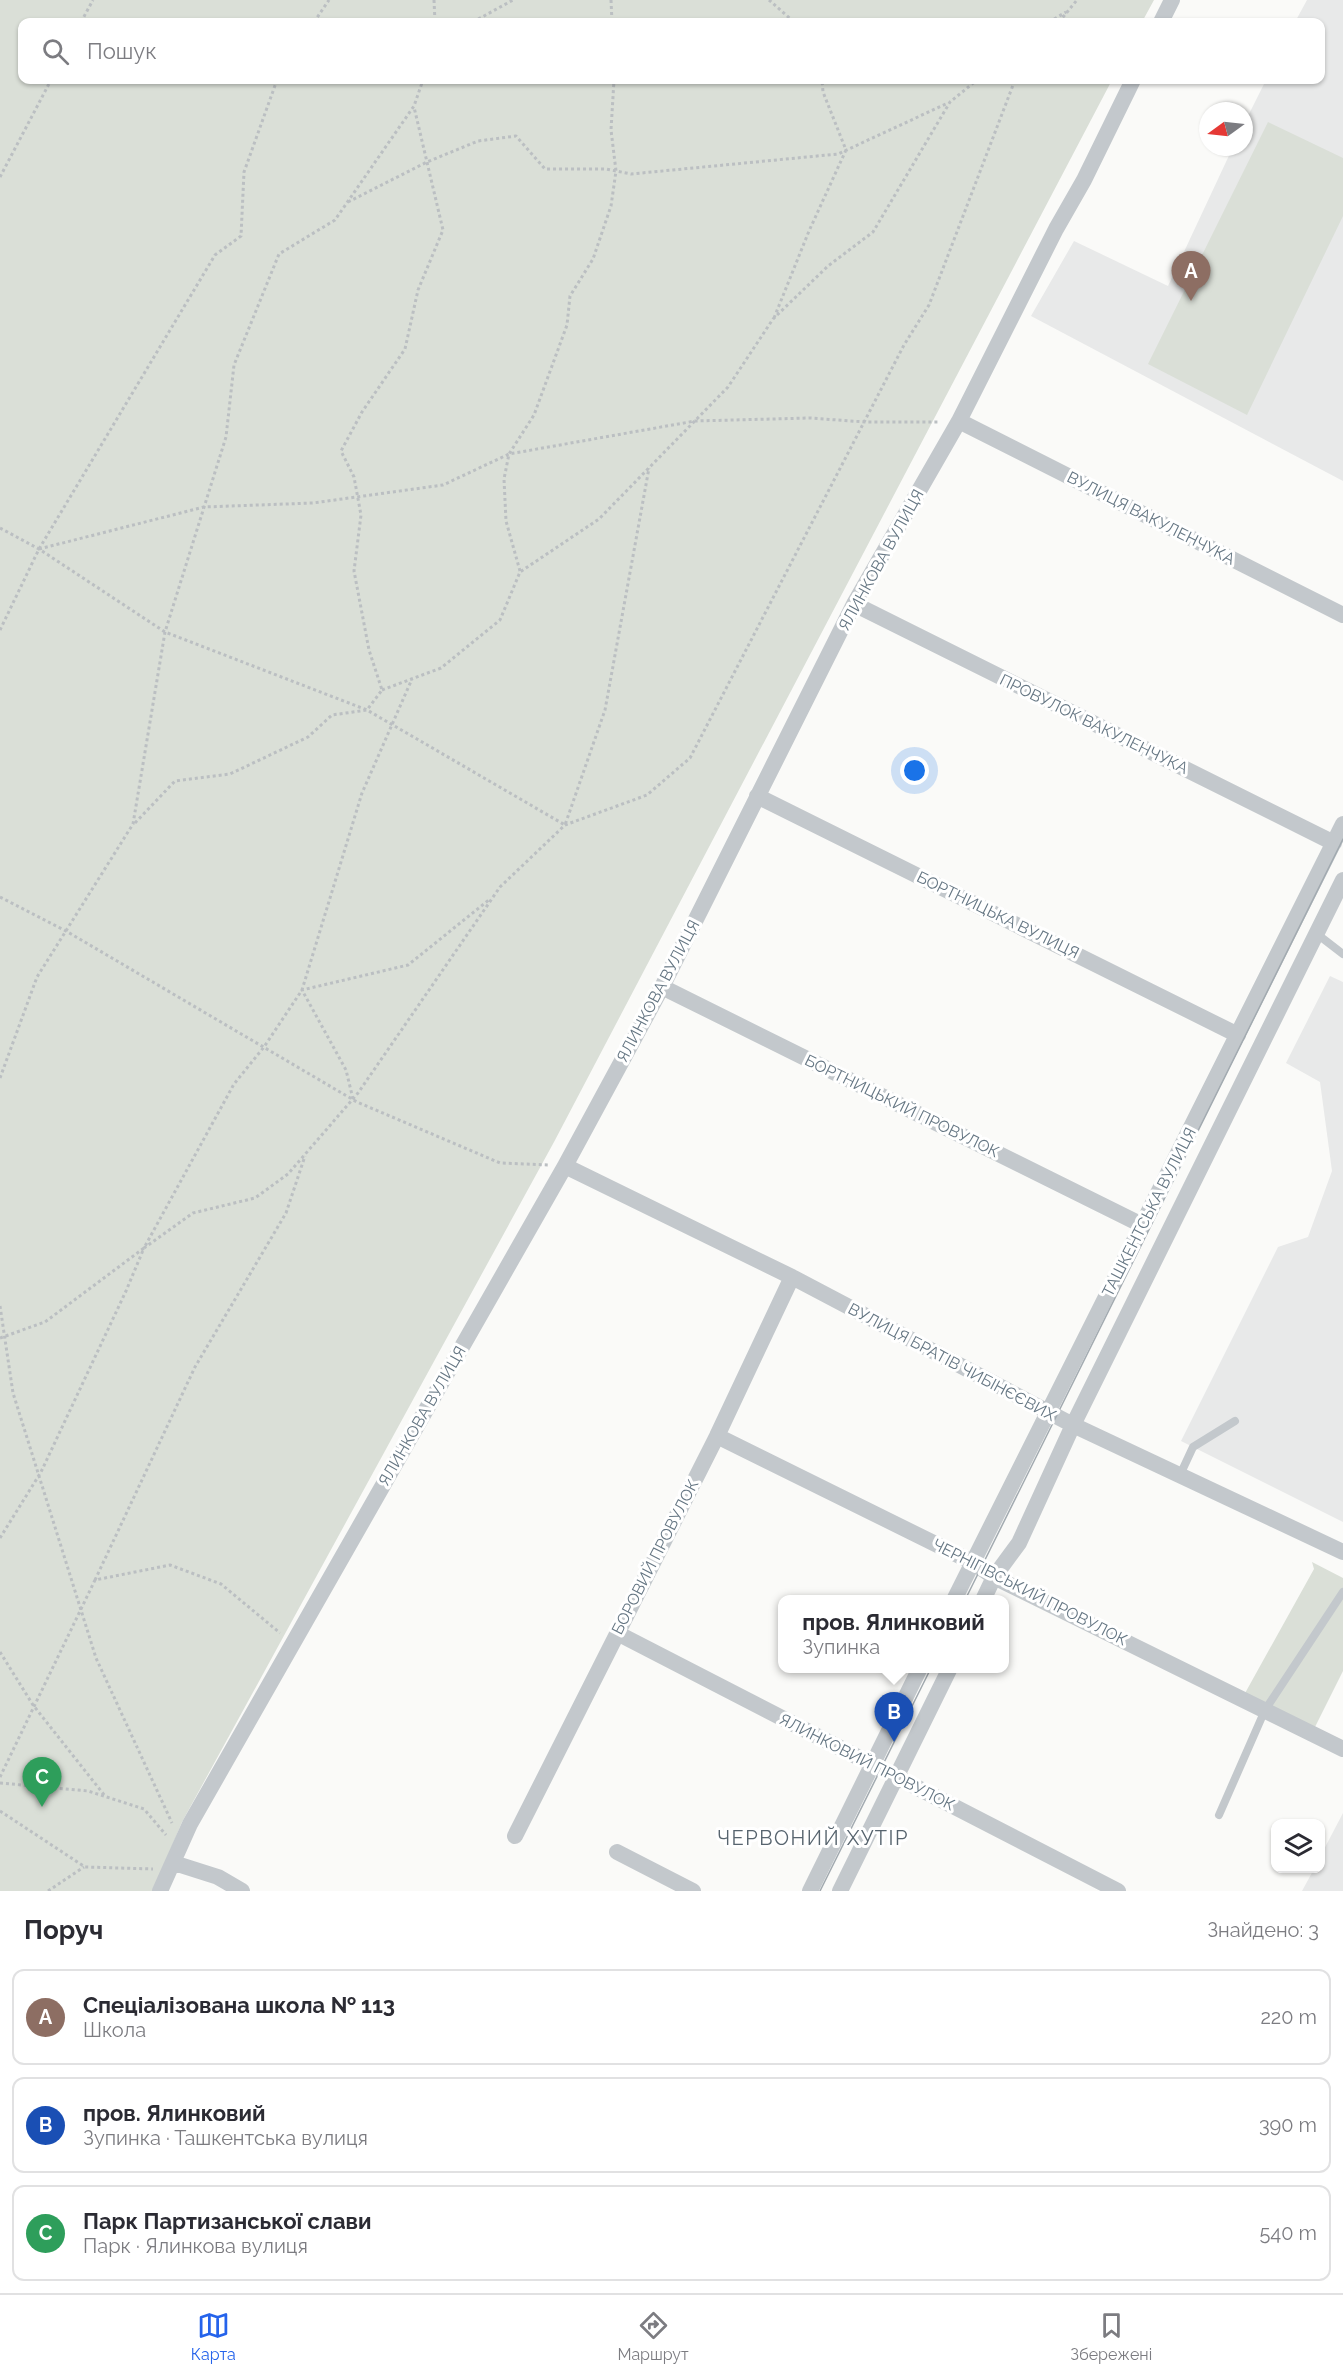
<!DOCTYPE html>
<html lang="uk">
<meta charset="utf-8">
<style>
:root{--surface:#fff;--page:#f7f7f7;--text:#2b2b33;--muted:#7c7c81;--line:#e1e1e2;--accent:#2563eb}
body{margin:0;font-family:Raleway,sans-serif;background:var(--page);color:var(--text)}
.controls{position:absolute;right:18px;bottom:18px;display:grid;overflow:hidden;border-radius:12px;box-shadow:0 2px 4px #0004}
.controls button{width:54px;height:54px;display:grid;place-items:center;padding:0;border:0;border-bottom:2px solid var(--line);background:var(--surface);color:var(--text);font:30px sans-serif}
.compass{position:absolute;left:1199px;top:102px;width:54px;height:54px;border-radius:50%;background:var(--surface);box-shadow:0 2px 4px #0004;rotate:255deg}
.you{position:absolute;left:915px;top:771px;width:21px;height:21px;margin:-15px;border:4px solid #fff;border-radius:50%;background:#1a73e8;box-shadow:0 0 0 9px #1a73e833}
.badge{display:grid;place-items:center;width:39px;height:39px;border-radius:50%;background:var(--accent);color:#fff;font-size:20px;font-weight:700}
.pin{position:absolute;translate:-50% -50px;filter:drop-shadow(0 2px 3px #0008)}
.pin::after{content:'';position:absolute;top:32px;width:21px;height:18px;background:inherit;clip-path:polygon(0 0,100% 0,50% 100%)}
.popup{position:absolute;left:778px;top:1595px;width:231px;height:78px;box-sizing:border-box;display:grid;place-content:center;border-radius:12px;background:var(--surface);filter:drop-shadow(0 2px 4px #0005);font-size:20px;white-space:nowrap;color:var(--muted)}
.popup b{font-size:22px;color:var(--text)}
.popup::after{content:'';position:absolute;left:50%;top:100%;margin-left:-12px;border:12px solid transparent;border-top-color:var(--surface)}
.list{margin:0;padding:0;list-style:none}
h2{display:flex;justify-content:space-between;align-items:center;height:78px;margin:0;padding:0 24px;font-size:26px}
h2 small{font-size:20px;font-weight:400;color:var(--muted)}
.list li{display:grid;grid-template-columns:39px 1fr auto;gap:18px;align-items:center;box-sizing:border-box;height:96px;margin:0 12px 12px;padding:0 12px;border:2px solid var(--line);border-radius:12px}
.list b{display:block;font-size:22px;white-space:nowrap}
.list p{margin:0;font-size:20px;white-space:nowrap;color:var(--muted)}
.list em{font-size:20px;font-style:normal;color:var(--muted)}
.icon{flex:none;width:33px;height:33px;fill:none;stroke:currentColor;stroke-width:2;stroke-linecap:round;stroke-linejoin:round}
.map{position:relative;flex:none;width:1343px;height:1891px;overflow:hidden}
.search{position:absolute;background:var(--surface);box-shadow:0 2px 4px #0004;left:18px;right:18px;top:18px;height:66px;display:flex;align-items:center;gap:15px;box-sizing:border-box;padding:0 21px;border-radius:12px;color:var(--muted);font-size:22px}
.sheet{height:402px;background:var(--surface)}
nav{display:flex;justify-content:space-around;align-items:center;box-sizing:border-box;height:84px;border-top:2px solid var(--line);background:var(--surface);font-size:16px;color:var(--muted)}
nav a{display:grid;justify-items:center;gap:3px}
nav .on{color:var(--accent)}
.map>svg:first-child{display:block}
</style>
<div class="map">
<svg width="1343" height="1891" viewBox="0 0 1343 1891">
<rect width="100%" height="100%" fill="#fafaf8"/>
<path fill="#e8e9e9" d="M 1307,0 L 1343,0 L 1343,481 L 1031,316 L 1074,241 L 1168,286 L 1233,147 L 1244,147 L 1244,124 L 1266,80 L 1320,80 L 1320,22 L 1295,22 Z
M 1330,976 L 1343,982 L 1343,1522 L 1181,1441 L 1278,1247 L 1308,1237 L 1332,1171 L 1320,1082 L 1286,1063 Z
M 1343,1813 L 1343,1891 L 1302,1891 L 1314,1869 L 1320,1868 L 1321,1855 Z"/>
<path fill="#dadfd7" d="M 0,0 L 1154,0 L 1142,22 L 22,22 L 22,80 L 1112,80 L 554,1142 L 182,1822 L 153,1891 L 0,1891 Z
M 1268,122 L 1343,158 L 1343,216 L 1247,415 L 1148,364 Z
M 1312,1562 L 1343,1578 L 1343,1671 L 1313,1731 L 1244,1695 L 1314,1569 Z"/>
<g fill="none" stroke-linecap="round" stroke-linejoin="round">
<path stroke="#bbbfc2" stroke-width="3" stroke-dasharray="3 3" stroke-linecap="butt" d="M 434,0 L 435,22
M 611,0 L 612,22
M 769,0 L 794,22
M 81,22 L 93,0
M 314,22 L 329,0
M 473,22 L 513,0
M 1049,22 L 1066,12
M 1059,22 L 1077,0
M 0,177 L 51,80
M 348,202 L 427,162 L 478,141 L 516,136 L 545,169 L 606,169 L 631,174 L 838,154 L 948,103
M 774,318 L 809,231 L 846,150 L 823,92 L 822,80
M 0,528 L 39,549 L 165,632 L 367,710 L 565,825 L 605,710 L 649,468
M 39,549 L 204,507 L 313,503 L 443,485 L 509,454 L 695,421 L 810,418 L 865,422 L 939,422
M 520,571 L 506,521 L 504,479 L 509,454 L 534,415 L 567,325 L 570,296 L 593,259 L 611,206 L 616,171 L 611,130 L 614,80
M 0,630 L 39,549 L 215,255 L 241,236 L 244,172 L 277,80
M 382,690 L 441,668 L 500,620 L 520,572 L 599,519 L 728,387 L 773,319 L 828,266 L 873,232 L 950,102 L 977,80
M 135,823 L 175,781 L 230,774 L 308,737 L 332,715 L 367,710 L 382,690 L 369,650 L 354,571 L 361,515 L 354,477 L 341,451 L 362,412 L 405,349 L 418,290 L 443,230 L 414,107
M 0,897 L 66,931 L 357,1102 L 500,1163 L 549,1165
M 0,1078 L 37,977 L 133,824 L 165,632 L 226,437 L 234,365 L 279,254 L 335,220 L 414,106 L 423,80
M 353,1099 L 346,1070 L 302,990 L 408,965 L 490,899
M 0,1306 L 13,1393 L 96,1658 L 172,1823
M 0,1338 L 45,1322 L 144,1248 L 234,1084 L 264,1047 L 302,990 L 362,793 L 412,679
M 0,1538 L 41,1472 L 126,1291 L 144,1248 L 193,1213 L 255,1198 L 288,1174 L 358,1093 L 500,887 L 565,825 L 647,795 L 690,758 L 904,345 L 929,305 L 1015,80
M 95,1580 L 195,1367 L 286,1213 L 305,1156
M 0,1652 L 33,1705 L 105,1796
M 0,1777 L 95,1580 L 170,1565 L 221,1584 L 280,1633
M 0,1783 L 88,1791 L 144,1809 L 166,1835
M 0,1811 L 85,1867 L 153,1869
M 48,1891 L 84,1867"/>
<path stroke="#c3c8cc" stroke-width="8" d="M 1317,934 L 1343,954
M 1180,1475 L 1193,1447 L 1235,1421
M 1219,1815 L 1265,1710 L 1343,1592"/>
<path stroke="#c3c8cc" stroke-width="16" d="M 1161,22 L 1172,0
M 959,421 L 1343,615
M 854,604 L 1334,843
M 757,796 L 1238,1035
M 662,987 L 1142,1225
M 565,1166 L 792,1277 L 1073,1425 L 1343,1552
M 717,1436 L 972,1562 L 994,1577 L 1343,1749
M 954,1600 L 1343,824
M 983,1600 L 994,1577 L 1019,1543 L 1073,1425 L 1343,880
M 617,1633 L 1118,1891
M 515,1836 L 717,1436 L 792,1277
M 617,1852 L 693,1891
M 174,1863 L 218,1877 L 242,1891
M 160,1891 L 190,1824 L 565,1166 L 662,987 L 854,604 L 959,421 L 1056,229 L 1084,180 L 1133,80
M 810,1891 L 920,1668
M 840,1891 L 950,1668"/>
<path stroke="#a2aab0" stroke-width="1.5" d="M 965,1600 L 1343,839
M 820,1891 L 931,1668"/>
</g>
<g text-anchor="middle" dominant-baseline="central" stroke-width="6" stroke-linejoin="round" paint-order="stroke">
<g font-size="16" fill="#657683" stroke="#fff">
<text transform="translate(1151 518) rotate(27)">ВУЛИЦЯ ВАКУЛЕНЧУКА</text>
<text transform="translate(881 560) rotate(-61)">ЯЛИНКОВА ВУЛИЦЯ</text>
<text transform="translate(1094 724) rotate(26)">ПРОВУЛОК ВАКУЛЕНЧУКА</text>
<text transform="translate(998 915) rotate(26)">БОРТНИЦЬКА ВУЛИЦЯ</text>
<text transform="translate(658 991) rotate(-62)">ЯЛИНКОВА ВУЛИЦЯ</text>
<text transform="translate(902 1106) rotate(26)">БОРТНИЦЬКИЙ ПРОВУЛОК</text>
<text transform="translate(1149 1212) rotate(-63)">ТАШКЕНТСЬКА ВУЛИЦЯ</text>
<text transform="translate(952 1362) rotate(28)">ВУЛИЦЯ БРАТІВ ЧИБІНЄЄВИХ</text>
<text transform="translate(422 1416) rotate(-60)">ЯЛИНКОВА ВУЛИЦЯ</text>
<text transform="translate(655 1557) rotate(-63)">БОРОВИЙ ПРОВУЛОК</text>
<text transform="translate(1030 1592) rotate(27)">ЧЕРНІГІВСЬКИЙ ПРОВУЛОК</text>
<text transform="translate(867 1762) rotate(27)">ЯЛИНКОВИЙ ПРОВУЛОК</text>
</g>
<g font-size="20" letter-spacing="1.5" fill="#57646e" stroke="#fff">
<text x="813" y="1838">ЧЕРВОНИЙ ХУТІР</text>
</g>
</g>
</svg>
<div class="controls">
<button><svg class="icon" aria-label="layers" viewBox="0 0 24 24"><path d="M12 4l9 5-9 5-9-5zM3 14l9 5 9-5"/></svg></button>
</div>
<svg class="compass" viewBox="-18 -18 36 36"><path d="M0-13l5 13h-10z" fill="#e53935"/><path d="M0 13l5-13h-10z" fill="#7c7c81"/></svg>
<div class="you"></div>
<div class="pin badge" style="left:1191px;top:301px;background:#8d6e63">A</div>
<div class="pin badge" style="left:894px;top:1742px;background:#1a4fb4">B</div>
<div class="popup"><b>пров. Ялинковий</b>Зупинка</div>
<div class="pin badge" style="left:42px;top:1807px;background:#2e9e5b">C</div>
<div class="search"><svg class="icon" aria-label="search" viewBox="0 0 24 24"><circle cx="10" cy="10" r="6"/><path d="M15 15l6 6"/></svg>Пошук</div>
</div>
<section class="sheet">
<h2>Поруч<small>Знайдено: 3</small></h2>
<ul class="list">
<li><span class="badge" style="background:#8d6e63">A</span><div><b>Спеціалізована школа № 113</b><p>Школа</p></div><em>220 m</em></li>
<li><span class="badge" style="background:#1a4fb4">B</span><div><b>пров. Ялинковий</b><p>Зупинка · Ташкентська вулиця</p></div><em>390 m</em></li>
<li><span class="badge" style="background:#2e9e5b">C</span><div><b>Парк Партизанської слави</b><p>Парк · Ялинкова вулиця</p></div><em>540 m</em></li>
</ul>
</section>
<nav>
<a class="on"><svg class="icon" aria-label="map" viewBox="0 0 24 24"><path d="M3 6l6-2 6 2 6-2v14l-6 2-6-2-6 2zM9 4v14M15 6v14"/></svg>Карта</a>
<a><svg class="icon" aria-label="directions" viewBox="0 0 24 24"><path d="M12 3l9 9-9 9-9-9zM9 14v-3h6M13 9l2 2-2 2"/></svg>Маршрут</a>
<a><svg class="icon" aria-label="saved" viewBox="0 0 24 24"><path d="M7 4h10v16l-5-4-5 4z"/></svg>Збережені</a>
</nav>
